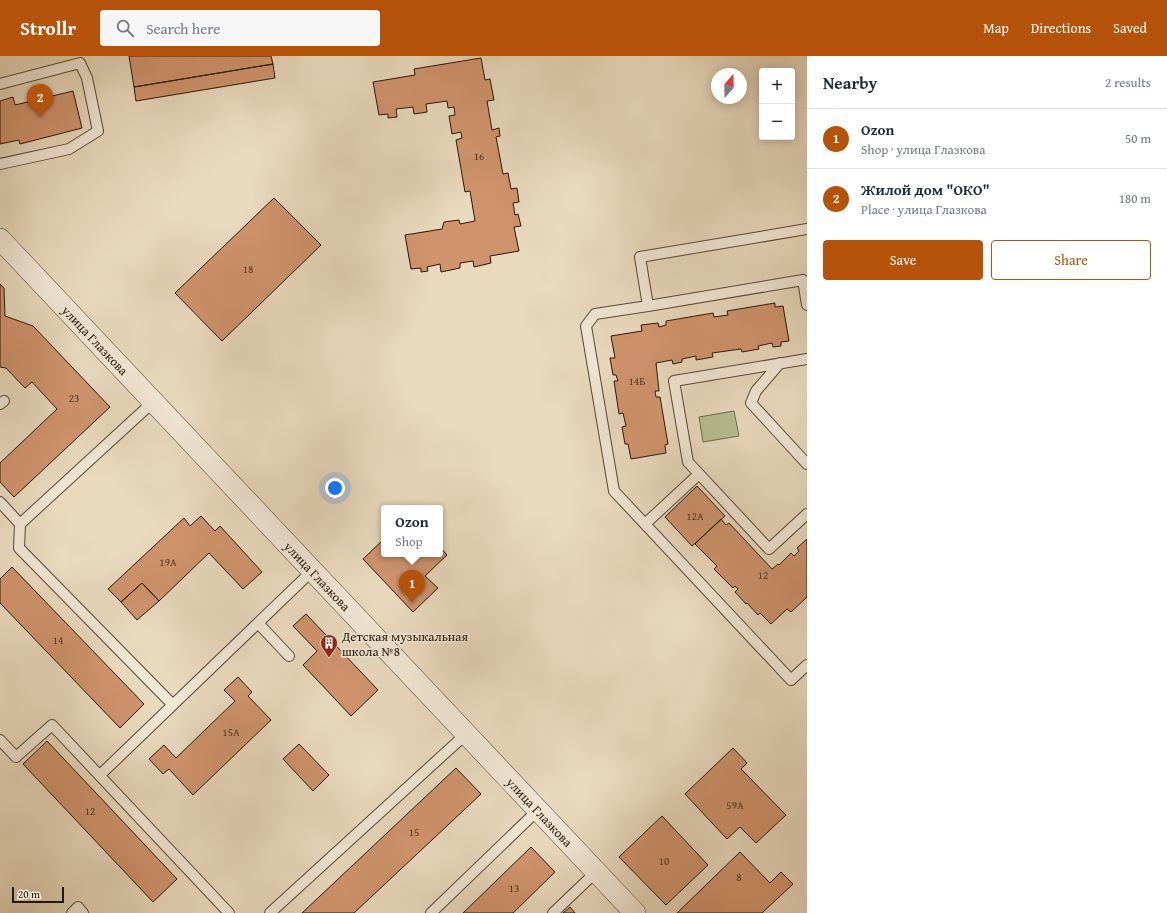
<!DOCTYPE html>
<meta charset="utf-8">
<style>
:root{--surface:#fff;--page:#f6f6f7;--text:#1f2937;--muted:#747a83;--line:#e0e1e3;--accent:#b45309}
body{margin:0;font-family:"Gentium Book Plus",serif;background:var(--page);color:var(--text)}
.controls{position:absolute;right:12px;top:12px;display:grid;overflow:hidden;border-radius:4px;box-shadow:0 2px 10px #0003}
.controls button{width:36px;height:36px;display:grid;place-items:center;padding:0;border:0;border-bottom:1px solid var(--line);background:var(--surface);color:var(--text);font:20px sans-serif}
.compass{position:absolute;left:711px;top:12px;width:36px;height:36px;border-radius:50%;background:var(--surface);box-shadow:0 2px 10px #0003;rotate:20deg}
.scale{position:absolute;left:12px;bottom:10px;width:52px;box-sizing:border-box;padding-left:4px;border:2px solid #251707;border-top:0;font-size:11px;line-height:14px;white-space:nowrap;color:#251707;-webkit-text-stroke:3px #f1e7d5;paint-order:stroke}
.you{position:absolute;left:335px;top:432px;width:14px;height:14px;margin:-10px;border:3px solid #fff;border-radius:50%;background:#1a73e8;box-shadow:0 0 0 6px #1a73e833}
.badge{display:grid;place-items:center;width:26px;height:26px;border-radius:50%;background:var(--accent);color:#fff;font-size:13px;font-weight:700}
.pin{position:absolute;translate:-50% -33px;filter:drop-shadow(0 1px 2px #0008)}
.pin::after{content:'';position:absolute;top:21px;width:14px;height:12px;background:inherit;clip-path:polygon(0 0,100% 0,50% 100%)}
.popup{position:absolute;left:381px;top:449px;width:62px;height:52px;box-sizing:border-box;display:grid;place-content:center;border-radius:4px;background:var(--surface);filter:drop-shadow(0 1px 3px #0005);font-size:13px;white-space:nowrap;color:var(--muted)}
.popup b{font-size:15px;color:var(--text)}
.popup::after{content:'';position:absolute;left:50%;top:100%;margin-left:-8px;border:8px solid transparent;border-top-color:var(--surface)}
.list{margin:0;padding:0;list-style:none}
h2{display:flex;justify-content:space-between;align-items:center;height:52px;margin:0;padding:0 16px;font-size:17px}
h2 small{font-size:13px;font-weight:400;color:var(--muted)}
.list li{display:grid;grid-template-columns:26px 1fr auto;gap:12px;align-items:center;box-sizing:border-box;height:60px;padding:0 16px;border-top:1px solid var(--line)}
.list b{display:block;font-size:15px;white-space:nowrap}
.list p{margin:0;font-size:13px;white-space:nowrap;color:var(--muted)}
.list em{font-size:13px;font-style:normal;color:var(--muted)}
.actions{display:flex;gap:8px;padding:12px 16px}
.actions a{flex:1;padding:9px 0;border:1px solid var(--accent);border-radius:4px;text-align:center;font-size:14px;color:var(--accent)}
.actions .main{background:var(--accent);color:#fff}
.icon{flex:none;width:22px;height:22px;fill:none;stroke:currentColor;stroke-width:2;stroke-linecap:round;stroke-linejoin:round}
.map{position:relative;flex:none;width:807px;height:857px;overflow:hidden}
header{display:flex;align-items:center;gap:24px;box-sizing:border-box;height:56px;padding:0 20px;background:var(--accent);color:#fff}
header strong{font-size:19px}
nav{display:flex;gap:22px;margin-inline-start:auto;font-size:14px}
.search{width:280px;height:36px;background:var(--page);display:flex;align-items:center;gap:10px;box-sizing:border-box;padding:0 14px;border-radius:4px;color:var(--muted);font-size:15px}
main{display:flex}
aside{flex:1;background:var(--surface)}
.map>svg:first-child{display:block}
</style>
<header>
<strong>Strollr</strong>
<div class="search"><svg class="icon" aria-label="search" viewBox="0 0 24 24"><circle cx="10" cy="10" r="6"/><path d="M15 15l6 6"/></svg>Search here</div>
<nav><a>Map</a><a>Directions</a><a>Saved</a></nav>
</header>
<main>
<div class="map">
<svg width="807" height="857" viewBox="0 0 807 857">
<rect width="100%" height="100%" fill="#e9dabe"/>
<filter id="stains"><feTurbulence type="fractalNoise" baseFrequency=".005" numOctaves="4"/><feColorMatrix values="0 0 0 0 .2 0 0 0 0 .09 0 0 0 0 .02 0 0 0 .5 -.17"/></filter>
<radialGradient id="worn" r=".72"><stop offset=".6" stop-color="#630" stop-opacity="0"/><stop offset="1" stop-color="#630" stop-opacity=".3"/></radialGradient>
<path fill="#b5c092" stroke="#6d6c4c" d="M 734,355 L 739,380 L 703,386 L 699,361 Z"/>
<path fill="#d0946d" stroke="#251707" d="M 129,0 L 271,0 L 273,8 L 134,31 Z
M 481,2 L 485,24 L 490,23 L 494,44 L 487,45 L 492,74 L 499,72 L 500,80 L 496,81 L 503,118 L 508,117 L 511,133 L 517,132 L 519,146 L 513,147 L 515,159 L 518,158 L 521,170 L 514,171 L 519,195 L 490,200 L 491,207 L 474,211 L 473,205 L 460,207 L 460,212 L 441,216 L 440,208 L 427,211 L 428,215 L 421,216 L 421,212 L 411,213 L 405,179 L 442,173 L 444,166 L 459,164 L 460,168 L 475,165 L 470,135 L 465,136 L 456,84 L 462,82 L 461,76 L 452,78 L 449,60 L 455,59 L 454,51 L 448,52 L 447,45 L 426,48 L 427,56 L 414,58 L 413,51 L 396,53 L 397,61 L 388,62 L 388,58 L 379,59 L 373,26 L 415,19 L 414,13 Z
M 273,8 L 275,22 L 136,45 L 134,31 Z
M 73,35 L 82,72 L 20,88 L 19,84 L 0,88 L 0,45 L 13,41 L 15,49 Z
M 274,142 L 321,189 L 222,285 L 175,237 Z
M 0,228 L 4,232 L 5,260 L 33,270 L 110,351 L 14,441 L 0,426 L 0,407 L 57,353 L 32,326 L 25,332 L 6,312 L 0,311 Z
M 775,247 L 775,251 L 783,250 L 789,285 L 781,286 L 781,290 L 773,291 L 772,287 L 758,290 L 759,293 L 742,296 L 741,293 L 712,297 L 713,301 L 696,304 L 696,300 L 682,303 L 682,306 L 673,308 L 672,304 L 656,307 L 659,335 L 655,335 L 656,341 L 660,341 L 668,388 L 665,389 L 666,397 L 631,403 L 628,388 L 625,388 L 622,371 L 626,370 L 623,357 L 619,358 L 614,325 L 618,325 L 616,319 L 613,319 L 610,302 L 615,302 L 611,280 L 642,275 L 641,269 L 658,267 L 659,271 L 666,269 L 666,265 L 713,257 L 714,261 L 728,259 L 727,255 Z
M 697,430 L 725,460 L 692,490 L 665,461 Z
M 201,460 L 215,475 L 220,470 L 262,516 L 243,533 L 209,497 L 159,545 L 142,527 L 121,546 L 108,533 L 184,462 L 190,470 Z
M 721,463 L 726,469 L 729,467 L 772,513 L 778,508 L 779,509 L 791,497 L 794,500 L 799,495 L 797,492 L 807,483 L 807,541 L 791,556 L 787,553 L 771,568 L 760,557 L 758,559 L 747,547 L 746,548 L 735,536 L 738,533 L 735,530 L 733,532 L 714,513 L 717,510 L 695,488 Z
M 384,483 L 384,498 L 440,498 L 440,491 L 447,499 L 425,520 L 438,532 L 413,556 L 363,503 Z
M 12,511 L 144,648 L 120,672 L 0,547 L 0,523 Z
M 142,527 L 159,545 L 137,564 L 121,546 Z
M 306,558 L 378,634 L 351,660 L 303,609 L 317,595 L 293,570 Z
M 238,621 L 252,636 L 248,640 L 271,664 L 193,739 L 169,713 L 163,718 L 149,703 L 164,689 L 176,702 L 235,645 L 224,634 Z
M 47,685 L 177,823 L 153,846 L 23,708 Z
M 299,688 L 329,719 L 313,735 L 283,703 Z
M 733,692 L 747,707 L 741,713 L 786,759 L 756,787 L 740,771 L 727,783 L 685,738 Z
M 456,712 L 481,738 L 354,857 L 302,857 Z
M 662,760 L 708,809 L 666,849 L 619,801 Z
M 531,791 L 555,816 L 513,857 L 463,857 Z
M 740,796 L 770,827 L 781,816 L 793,828 L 762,857 L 677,857 Z
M 570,851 L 575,857 L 563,857 Z"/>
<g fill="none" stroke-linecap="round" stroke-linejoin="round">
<g stroke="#564835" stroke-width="12">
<path id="service" d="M 0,28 L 80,7 L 87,22 L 98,75 L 69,93 L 0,108
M 807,173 L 640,201 L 648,250 L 803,224 L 807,249
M 648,250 L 595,258 L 586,270 L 614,435 L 791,624 L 807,609
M 807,303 L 674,325 L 688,406 L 769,493 L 807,458
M 780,307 L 756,335 L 751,347 L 807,408
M 153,346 L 20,468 L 19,492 L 173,649
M 0,348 L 4,345
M 0,446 L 20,468
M 645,468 L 699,418
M 258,567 L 289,600
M 0,684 L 16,701 L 52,669 L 229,857
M 100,719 L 312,515
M 72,857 L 78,851 L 83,857
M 270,857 L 466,678
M 431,857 L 538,754
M 553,857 L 596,816"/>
</g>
<g stroke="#564835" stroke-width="22">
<g id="minor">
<path id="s1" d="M 0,183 L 635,857"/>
</g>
</g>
<use href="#service" stroke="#f1e7d5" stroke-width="10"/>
<use href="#minor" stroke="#f1e7d5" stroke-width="21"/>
</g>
<defs>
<g id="building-pin" transform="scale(0.9)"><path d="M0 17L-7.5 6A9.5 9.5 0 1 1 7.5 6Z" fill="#8f2418" stroke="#f1e7d5"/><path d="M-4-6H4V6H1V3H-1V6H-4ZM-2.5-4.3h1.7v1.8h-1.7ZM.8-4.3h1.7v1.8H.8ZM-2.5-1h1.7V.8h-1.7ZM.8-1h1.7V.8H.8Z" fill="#fff"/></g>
</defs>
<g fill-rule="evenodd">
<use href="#building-pin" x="329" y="587"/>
</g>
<g text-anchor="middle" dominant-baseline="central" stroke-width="3.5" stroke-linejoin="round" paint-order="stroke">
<g font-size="11" fill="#503620">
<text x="479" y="100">16</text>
<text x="248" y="213">18</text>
<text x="637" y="325">14Б</text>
<text x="74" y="342">23</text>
<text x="695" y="460">12А</text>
<text x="168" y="506">19А</text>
<text x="763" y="519">12</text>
<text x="58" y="584">14</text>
<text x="231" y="676">15А</text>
<text x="735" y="749">59А</text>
<text x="90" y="755">12</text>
<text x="414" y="776">15</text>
<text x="664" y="805">10</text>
<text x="739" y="821">8</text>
<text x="514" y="832">13</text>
</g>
<g font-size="13" fill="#251707" stroke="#f1e7d5">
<text stroke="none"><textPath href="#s1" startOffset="139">улица Глазкова</textPath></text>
<text stroke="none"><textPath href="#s1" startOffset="463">улица Глазкова</textPath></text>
<text stroke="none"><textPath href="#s1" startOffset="787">улица Глазкова</textPath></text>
</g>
<g font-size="13" fill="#251707" stroke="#f1e7d5" text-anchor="start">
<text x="342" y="580">Детская музыкальная<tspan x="342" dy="15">школа №8</tspan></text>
</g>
</g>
<rect width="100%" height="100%" filter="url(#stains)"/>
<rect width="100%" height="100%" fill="url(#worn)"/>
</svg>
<div class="controls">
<button>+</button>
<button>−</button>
</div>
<svg class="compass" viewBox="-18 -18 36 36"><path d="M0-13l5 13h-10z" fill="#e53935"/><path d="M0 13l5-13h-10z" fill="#747a83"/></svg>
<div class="scale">20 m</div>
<div class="you"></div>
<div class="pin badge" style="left:412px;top:547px">1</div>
<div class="popup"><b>Ozon</b>Shop</div>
<div class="pin badge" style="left:40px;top:61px">2</div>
</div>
<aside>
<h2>Nearby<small>2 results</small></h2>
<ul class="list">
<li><span class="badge">1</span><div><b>Ozon</b><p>Shop · улица Глазкова</p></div><em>50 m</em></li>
<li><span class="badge">2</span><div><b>Жилой дом &quot;ОКО&quot;</b><p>Place · улица Глазкова</p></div><em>180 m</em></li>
</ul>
<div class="actions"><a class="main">Save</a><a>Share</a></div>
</aside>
</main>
